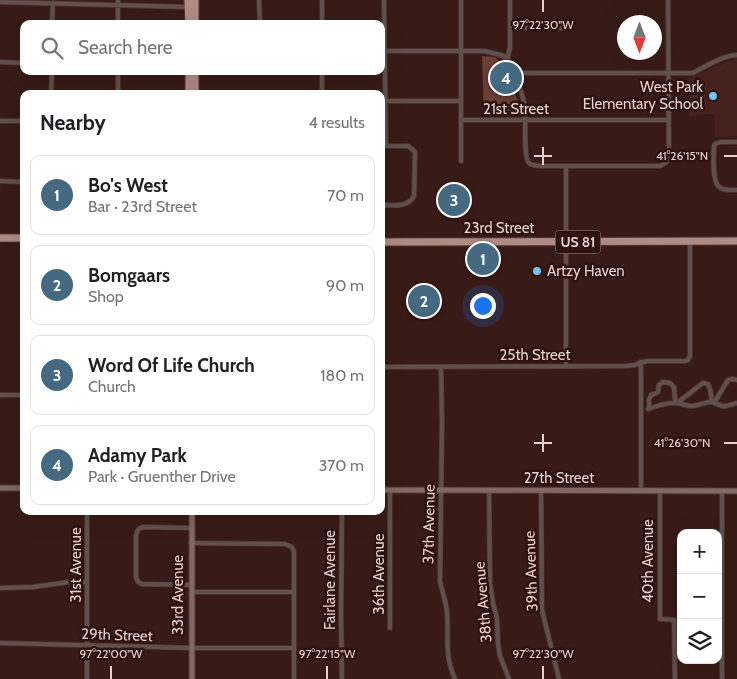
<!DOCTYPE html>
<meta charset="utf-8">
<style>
:root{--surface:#fff;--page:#f6f6f6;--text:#202124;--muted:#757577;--line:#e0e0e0;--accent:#466982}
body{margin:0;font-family:Cabin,sans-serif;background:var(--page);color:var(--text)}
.controls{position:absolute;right:15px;bottom:15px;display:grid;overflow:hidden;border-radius:10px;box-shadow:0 5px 20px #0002}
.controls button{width:45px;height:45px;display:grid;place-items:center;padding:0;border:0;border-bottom:1px solid var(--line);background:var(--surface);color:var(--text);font:25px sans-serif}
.compass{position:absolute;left:617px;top:15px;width:45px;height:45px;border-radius:50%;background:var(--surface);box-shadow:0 5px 20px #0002;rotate:180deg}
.you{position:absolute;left:482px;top:305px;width:18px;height:18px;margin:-12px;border:4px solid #fff;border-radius:50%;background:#1a73e8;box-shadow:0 0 0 8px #1a73e833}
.badge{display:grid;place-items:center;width:32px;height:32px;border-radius:50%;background:var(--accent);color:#fff;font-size:16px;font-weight:700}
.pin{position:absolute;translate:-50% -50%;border:2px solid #fff;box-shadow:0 1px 5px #0006}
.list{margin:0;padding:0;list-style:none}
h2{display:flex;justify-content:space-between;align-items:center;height:65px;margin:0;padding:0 20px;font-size:21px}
h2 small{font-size:16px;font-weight:400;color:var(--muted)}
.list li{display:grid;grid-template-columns:32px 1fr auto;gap:15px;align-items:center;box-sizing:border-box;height:80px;margin:0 10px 10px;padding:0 10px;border:1px solid var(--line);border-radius:10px}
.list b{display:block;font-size:19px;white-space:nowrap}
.list p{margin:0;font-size:16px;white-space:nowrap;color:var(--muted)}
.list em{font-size:16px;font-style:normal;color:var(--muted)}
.icon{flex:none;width:28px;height:28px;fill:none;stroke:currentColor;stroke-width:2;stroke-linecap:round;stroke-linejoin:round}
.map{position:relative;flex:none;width:737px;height:679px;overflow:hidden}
.search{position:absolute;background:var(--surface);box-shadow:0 5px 20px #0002;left:20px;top:20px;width:365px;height:55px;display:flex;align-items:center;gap:12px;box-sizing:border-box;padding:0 18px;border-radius:10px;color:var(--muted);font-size:19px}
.panel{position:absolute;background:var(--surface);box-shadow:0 5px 20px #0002;left:20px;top:90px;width:365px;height:425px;border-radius:10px}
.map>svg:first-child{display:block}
</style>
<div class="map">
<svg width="737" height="679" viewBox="0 0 737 679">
<rect width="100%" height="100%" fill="#381b16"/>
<path fill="#46221c" d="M 737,58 L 737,136 L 715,137 L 714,114 L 689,116 L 689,78 Z"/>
<path fill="#6b3e36" d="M 482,56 L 495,57 L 505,66 L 521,109 L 521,111 L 518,116 L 484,116 Z"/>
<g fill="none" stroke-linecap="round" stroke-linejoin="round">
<g stroke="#543833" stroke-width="5.5">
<path id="street" d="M 118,0 L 118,24
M 259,0 L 260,24
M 322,0 L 322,24
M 384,0 L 386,146
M 461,0 L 461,161
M 510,0 L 510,47 L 507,61 C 514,70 524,97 525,109 C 526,119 523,158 529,163 C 532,166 537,165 540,166 L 660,166 L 665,163 L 669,159 L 668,0
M 0,2 L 188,7
M 52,24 L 53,3
M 510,28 L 571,28
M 381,51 L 485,51 L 504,56 L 507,61
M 0,62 L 24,63
M 322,71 L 322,94
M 514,73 L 693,73 C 706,66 722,56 737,55
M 51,94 L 52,71
M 118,94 L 118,71
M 381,101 L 461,101
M 461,120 L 669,120
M 0,121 L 24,121
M 737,142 L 720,142 L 715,144 L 714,146 C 714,157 711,184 721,188 C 725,191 732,190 737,190
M 381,146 L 408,146 L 412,149 L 415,152 L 414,196 C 408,208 393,205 381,205
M 566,166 L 566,366
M 0,181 L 24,182
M 640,362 L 641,370 L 641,491
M 381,367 L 627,366 L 634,365 L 647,361 L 685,361 L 688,360 L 690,356 L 690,241
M 441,367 L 442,423 L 440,581 C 442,592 446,601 447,612 C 449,637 444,655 455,679
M 0,395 L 24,395
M 714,403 L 728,380 L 733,379 L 737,380
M 648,409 C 658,406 665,402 676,403 C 681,403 686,406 691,406 C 698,406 704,402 711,402 C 715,402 718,405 722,406 C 728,407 731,404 737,403
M 649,409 L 649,400 L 651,395 L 658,392 L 659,385 L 663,382 L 670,383 L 674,387 L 675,399 L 677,403 L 703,383 L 708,384 C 711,390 712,395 711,402
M 390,490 L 390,628
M 660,490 L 660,619 L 674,620 L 675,679
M 489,491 L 490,583 L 493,603 L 497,618 L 498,644 L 500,656 L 509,679
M 541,491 L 542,610 L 559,679
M 87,511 L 87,679
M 191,528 L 144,527 C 138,528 137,530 136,536 L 136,577 L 138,582 L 142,584 L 192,585
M 191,543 L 285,544 L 292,547 L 294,552 L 294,679
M 0,588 L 33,587 L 69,582 L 87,582
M 192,592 L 294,592
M 0,643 L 192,648 L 294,648
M 342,679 L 341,613 L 342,511
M 722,679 L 722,491"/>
</g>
<g stroke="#543833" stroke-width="7">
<path id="secondary" d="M 0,488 L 24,488
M 381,490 L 737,491
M 192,511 L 192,679"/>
</g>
<g stroke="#543833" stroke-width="9">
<path id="highway" d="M 188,0 L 189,24
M 195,0 L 195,24
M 189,71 L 189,94
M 195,71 L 195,94
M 0,238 L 24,238
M 381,242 L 737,241"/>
</g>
<use href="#street" stroke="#5f504d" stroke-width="4"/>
<use href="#secondary" stroke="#806863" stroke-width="5"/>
<use href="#highway" stroke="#b08b84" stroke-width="7"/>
</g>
<path fill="none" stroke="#e4d0cc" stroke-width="2" d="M 543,0 L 543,12M 543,147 L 543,165M 534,156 L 552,156M 724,156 L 737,156M 543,434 L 543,452M 534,443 L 552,443M 724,443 L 737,443M 111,666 L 111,679M 327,666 L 327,679M 543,666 L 543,679"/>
<g fill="#75c0f6" stroke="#2d120d" stroke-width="2">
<circle cx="713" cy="96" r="5"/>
<circle cx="537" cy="271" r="5"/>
</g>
<g text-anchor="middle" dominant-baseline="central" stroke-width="5" stroke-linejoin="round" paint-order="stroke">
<rect fill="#2d120d" stroke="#ad9793" stroke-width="1" x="555.5" y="230.5" width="45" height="23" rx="4"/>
<g font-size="14" font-weight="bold" fill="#e4d0cc">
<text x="578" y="242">US 81</text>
</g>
<g font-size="15" fill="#e4d0cc" stroke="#2d120d" text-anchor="end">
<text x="703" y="87">West Park<tspan x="703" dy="17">Elementary School</tspan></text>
<text x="547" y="271" text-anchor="start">Artzy Haven</text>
</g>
<g font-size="15" fill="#e4d0cc" stroke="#2d120d">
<text x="516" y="109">21st Street</text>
<text x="499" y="228">23rd Street</text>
<text x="535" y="355">25th Street</text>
<text x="559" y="478">27th Street</text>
<text transform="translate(429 524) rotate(-89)">37th Avenue</text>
<text transform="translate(648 561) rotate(-90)">40th Avenue</text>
<text transform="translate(76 565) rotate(-90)">31st Avenue</text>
<text transform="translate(531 571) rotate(-92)">39th Avenue</text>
<text transform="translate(379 574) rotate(-90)">36th Avenue</text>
<text transform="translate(330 580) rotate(-90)">Fairlane Avenue</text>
<text transform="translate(178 595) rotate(-90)">33rd Avenue</text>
<text transform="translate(483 602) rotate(-95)">38th Avenue</text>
<text transform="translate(117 635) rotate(2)">29th Street</text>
</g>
</g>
<g font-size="12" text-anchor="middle" fill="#e4d0cc" stroke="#2d120d" stroke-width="5" stroke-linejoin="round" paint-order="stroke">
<text x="543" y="29">97°22'30"W</text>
<text x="682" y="160">41°26'15"N</text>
<text x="682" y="447">41°26'30"N</text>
<text x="111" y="658">97°22'00"W</text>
<text x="327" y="658">97°22'15"W</text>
<text x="543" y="658">97°22'30"W</text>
</g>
</svg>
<div class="controls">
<button>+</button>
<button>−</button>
<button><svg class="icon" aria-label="layers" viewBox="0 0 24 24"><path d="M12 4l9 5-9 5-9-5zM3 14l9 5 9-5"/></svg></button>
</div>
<svg class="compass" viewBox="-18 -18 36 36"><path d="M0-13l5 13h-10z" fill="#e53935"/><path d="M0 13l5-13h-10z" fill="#757577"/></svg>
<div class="you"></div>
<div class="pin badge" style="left:483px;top:259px">1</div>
<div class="pin badge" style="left:424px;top:301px">2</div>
<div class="pin badge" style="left:454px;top:200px">3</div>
<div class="pin badge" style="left:506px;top:78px">4</div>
<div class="search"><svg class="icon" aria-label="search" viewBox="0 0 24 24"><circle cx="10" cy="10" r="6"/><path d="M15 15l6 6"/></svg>Search here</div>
<section class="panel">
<h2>Nearby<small>4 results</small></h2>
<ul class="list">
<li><span class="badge">1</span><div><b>Bo's West</b><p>Bar · 23rd Street</p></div><em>70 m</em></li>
<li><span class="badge">2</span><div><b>Bomgaars</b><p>Shop</p></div><em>90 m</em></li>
<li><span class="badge">3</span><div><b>Word Of Life Church</b><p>Church</p></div><em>180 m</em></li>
<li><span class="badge">4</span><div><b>Adamy Park</b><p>Park · Gruenther Drive</p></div><em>370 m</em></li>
</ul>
</section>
</div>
